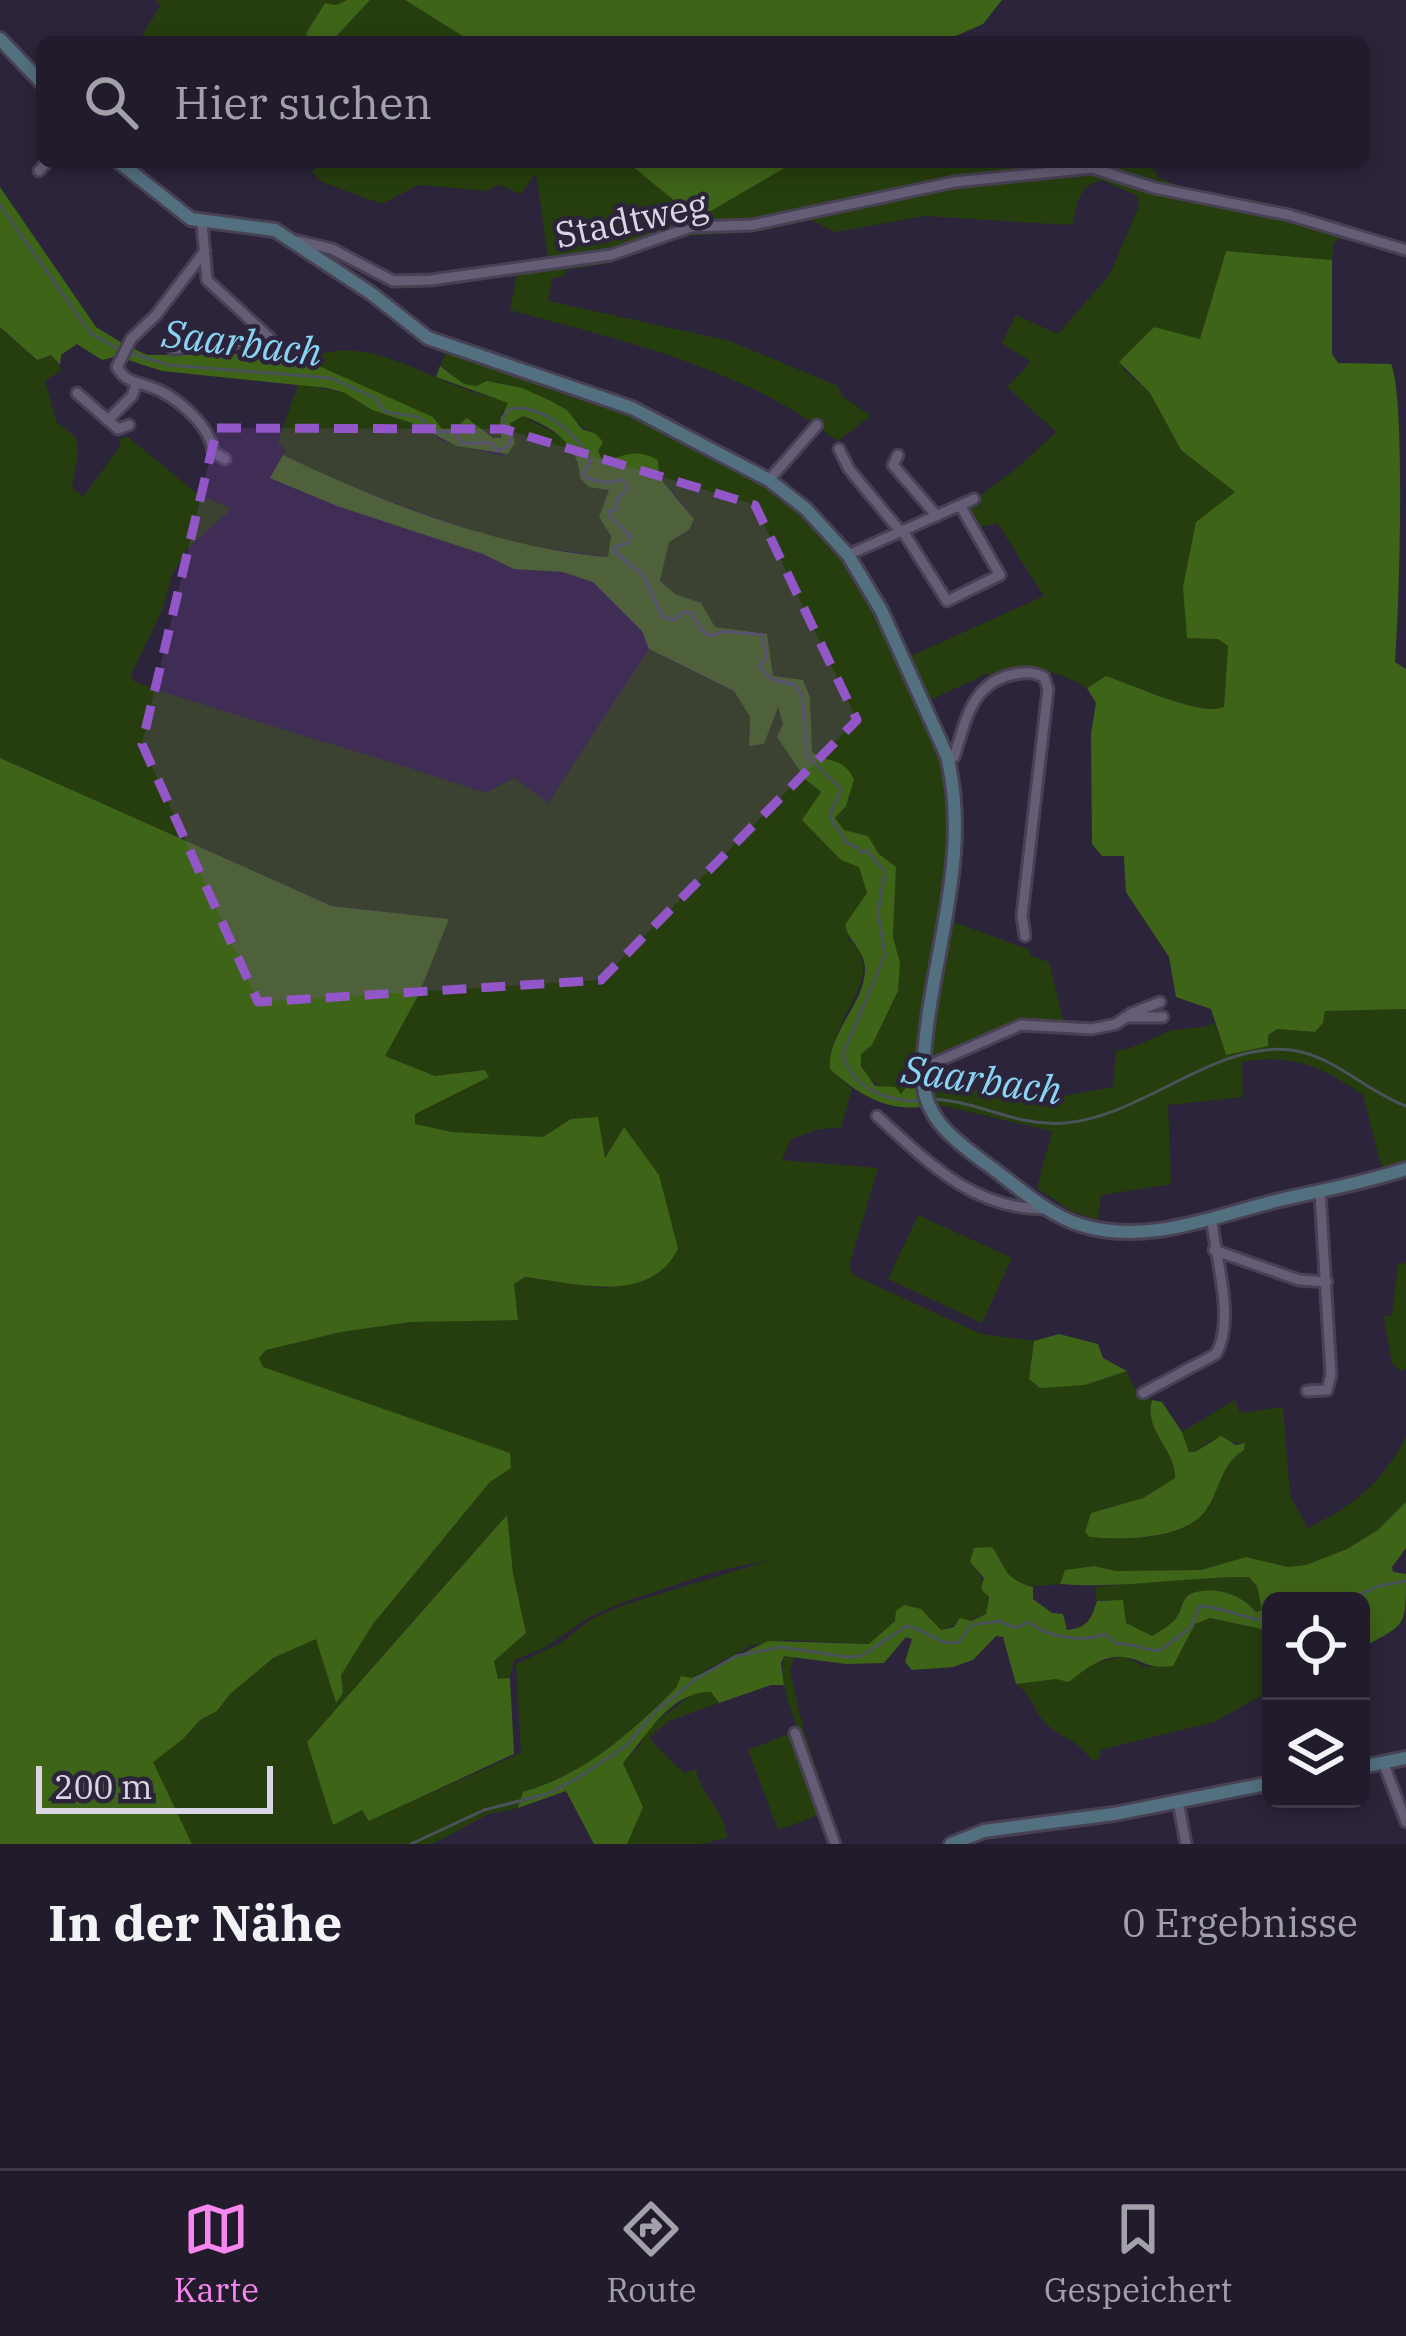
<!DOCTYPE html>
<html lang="de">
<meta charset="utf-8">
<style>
:root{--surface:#211b2c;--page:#2d2838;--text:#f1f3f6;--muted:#a2a1a9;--line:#3e3948;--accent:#f688ed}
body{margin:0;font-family:"IBM Plex Serif",serif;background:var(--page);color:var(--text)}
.controls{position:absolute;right:36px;bottom:36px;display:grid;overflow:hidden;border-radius:18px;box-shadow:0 6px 18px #0003}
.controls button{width:108px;height:108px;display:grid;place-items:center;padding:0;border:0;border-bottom:3px solid var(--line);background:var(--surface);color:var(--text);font:60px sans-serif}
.scale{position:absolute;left:36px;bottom:30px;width:237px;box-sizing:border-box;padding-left:12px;border:6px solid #dad6e4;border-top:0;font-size:33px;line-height:42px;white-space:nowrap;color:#dad6e4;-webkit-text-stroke:9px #2c243a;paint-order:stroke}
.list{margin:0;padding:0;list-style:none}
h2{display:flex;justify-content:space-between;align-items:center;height:156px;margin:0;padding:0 48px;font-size:51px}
h2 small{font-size:39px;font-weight:400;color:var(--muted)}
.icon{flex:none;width:66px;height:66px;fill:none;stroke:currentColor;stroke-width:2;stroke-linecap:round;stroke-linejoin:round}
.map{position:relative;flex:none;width:1406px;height:1844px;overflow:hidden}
.search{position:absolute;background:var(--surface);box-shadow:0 6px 18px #0003;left:36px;right:36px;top:36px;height:132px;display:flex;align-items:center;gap:30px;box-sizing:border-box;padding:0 42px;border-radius:18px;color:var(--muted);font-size:45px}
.sheet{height:324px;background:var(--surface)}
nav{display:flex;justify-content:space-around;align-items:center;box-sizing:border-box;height:168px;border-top:3px solid var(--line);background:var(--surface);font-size:33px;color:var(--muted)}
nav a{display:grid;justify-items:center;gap:6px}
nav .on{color:var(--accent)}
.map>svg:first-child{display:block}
</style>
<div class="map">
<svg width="1406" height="1844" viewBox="0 0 1406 1844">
<rect width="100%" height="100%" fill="#2c243a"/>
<path fill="#263e0d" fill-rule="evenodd" d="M 155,0 L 347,0 L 336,5 L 325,3 L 306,32 L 309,42 L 149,42 L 143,34 L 161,5 Z
M 370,0 L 405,0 L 472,42 L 331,42 Z
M 320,162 L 627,162 L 697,219 L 795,162 L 1147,162 L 1159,178 L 1178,186 L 1288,207 L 1406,245 L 1406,256 L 1341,237 L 1334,243 L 1332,260 L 1226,251 L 1200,339 L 1122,368 L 1150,393 L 1181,450 L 1236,493 L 1218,639 L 1228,646 L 1224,707 C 1199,717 1135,685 1106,676 L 1087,688 C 1050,666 1033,668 992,678 L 989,673 L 928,701 C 965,791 968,825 951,921 L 1030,950 L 1031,956 L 1049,962 L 1064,1023 L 1022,1021 L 930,1061 L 930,1084 L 1047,1099 L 1113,1087 L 1116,1051 C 1139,1048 1153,1036 1174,1030 C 1188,1027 1200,1030 1214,1023 L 1226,1054 L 1267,1046 L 1268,1035 L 1277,1029 L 1315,1032 L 1323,1023 L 1324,1011 L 1406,1009 L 1406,1160 L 1382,1169 L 1363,1095 C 1323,1067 1292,1053 1242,1062 L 1243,1097 L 1168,1105 L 1171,1184 L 1101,1195 L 1098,1220 L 1071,1211 L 1037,1188 L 1052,1131 L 935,1104 L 920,1107 L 915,1085 L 901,1094 C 880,1087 860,1080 861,1054 L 872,1045 L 898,991 L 900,963 L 893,937 L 896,868 L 879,853 L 868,836 L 843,830 L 835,817 L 851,796 L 811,752 L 810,697 L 804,681 L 773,676 L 765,633 L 715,628 C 692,595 694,607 664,588 L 660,580 L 669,542 L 689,530 L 694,519 C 667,480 645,463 599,460 L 596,434 C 576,427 568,409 549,400 C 531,392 512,384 492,382 C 483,382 473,389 464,384 C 455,379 450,370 440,366 L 447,351 L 631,413 L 764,483 L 827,536 L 874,607 L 900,661 L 1044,596 L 997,523 L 977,528 L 964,508 L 1022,464 L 1056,432 L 1007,387 L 1031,362 L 1002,343 L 1016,315 L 1058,334 L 1110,274 L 1139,206 L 1138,196 L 1101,180 C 1078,187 1078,201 1073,223 L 1068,225 L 925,216 L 835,232 L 811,220 L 757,232 L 687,236 L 605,264 L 565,270 L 565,275 L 552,279 L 548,301 L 730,341 L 838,386 L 842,396 L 871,416 L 837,441 C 744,367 622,341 510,310 L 517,275 L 550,271 L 536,173 L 521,194 L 499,185 L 487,191 L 418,185 L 382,204 L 322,182 L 312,172 Z
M 0,327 L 36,360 L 51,355 L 62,370 L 45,381 L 57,423 L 76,437 L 78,453 L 72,487 L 83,497 L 119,448 L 121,438 L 128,437 L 195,492 L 231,509 L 187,549 L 172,575 L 162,610 L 131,675 L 135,682 C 251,722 369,753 485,793 L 515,778 L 548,803 L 649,649 L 734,691 L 750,717 L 748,734 L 764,743 L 777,705 L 783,725 L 778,737 L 806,780 L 821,792 L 815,807 L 859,866 L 867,893 L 848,939 C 884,970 846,1004 835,1039 C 832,1048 831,1059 830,1069 L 852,1089 L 841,1128 L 819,1129 L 791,1139 L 782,1160 L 878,1168 L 849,1267 L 853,1275 L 981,1334 L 1034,1341 L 1029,1378 L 1085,1385 L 1127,1371 L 1134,1388 L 1152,1400 C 1143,1430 1177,1449 1175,1478 L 1143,1498 L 1103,1509 L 1090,1537 C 1121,1540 1180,1541 1203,1514 C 1220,1494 1219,1465 1243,1451 L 1244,1443 L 1211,1440 L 1195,1452 L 1189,1452 L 1182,1432 L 1235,1400 L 1240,1413 L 1283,1407 L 1290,1496 L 1308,1528 C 1356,1504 1380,1485 1406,1437 L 1406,1502 L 1378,1530 L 1347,1549 L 1306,1565 L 1287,1567 L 1246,1557 L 1201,1570 L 1116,1571 L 1094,1566 L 1065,1570 L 1060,1584 C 1036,1587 1006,1589 1001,1559 L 970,1562 C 985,1579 989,1591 987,1614 L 941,1630 L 934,1627 L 929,1616 L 895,1621 L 869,1644 L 789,1640 L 753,1645 L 691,1678 L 681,1677 L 676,1688 C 626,1735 591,1772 523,1792 L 518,1808 L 489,1814 L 432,1844 L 192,1844 L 152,1762 L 183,1739 L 200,1720 L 217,1711 L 230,1694 L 273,1658 L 317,1638 L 335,1701 L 343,1692 L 340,1675 L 373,1624 L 490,1482 L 511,1467 L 509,1453 L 262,1367 L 259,1358 L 265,1350 L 341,1332 L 411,1322 L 518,1319 L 514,1284 L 525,1277 L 610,1289 L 623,1128 L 604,1159 L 571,1119 L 543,1137 L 452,1132 L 415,1125 L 414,1114 L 485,1071 L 435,1076 L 384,1056 L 418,996 L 448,919 L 333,906 L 0,758 ZM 506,1516 L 513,1573 L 526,1633 L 494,1661 L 498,1680 L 510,1678 L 514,1660 L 544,1648 L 588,1618 L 621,1603 L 717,1571 L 774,1559 L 621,1606 L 590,1620 L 561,1643 L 516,1664 L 521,1753 L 370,1820 L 362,1810 L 334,1824 L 307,1742 Z
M 279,338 L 316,356 C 361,338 412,368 454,385 C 471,392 491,397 509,403 L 502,413 L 502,438 L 493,438 L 467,418 L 455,428 L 442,429 C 411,405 379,394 342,379 C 334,376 326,369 317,367 C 298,363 282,360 263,354 Z
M 298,384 L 345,393 L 372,410 L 412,423 L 443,441 L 502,456 L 509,423 L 523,416 L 570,442 L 580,465 L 609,489 L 599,517 L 612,536 L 609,557 L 508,543 L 350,487 L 283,455 L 286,450 L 278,443 Z
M 918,1215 L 1012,1258 L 982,1323 L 888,1279 Z
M 1406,1263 L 1406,1368 L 1402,1371 L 1392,1364 L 1384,1316 L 1392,1315 L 1398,1264 Z
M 1249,1577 L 1257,1586 L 1263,1610 L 1256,1612 C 1243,1595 1214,1585 1193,1593 C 1181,1597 1183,1610 1176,1618 C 1171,1625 1160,1631 1152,1636 L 1125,1623 L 1109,1599 L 1097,1601 L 1095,1587 L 1171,1579 Z
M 1209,1618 L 1271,1631 L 1271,1690 L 1214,1722 L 1100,1750 L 1100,1758 L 1093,1761 C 1074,1737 1064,1740 1046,1724 C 1034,1712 1032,1695 1016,1684 L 1077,1674 L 1096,1663 L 1123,1656 L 1148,1668 L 1176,1654 L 1195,1624 Z
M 784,1656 L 795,1656 L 790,1670 L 803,1728 L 841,1844 L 831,1844 L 820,1815 L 778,1830 L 748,1750 L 798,1730 C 790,1707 779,1680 784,1656 Z
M 696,1691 L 711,1692 L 719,1703 L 669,1721 L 649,1738 L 684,1773 L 696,1769 C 701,1796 725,1810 727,1838 L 701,1844 L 627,1844 L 623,1763 L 640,1745 L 647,1729 Z"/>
<path fill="#3e6418" d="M 347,0 L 370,0 L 331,42 L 309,42 L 306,33 L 325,3 L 336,5 Z
M 405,0 L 1002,0 L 983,24 L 942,42 L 472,42 Z
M 627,162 L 795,162 L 697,219 Z
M 0,187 L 96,327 L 122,343 L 114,357 L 102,360 L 77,344 L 61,355 L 60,365 L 51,355 L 37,360 L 0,327 Z
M 1226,251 L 1332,260 L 1332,354 L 1338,363 L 1391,364 C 1406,397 1399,609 1395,662 L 1406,669 L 1406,1009 L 1325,1011 L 1323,1023 L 1315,1032 L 1277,1029 L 1268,1035 L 1268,1046 L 1226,1055 L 1211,1009 L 1176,997 L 1169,957 L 1126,892 L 1124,856 L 1102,856 L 1092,844 L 1091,734 L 1096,703 L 1087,688 L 1106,676 C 1134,685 1200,717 1224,707 L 1228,646 L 1218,639 L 1187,638 L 1183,587 L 1196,522 L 1235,492 L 1181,450 L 1150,393 L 1119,362 L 1154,327 L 1200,339 Z
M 130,347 L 147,355 L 263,354 L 295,365 L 321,367 L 433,417 L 442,429 L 455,428 L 467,418 L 493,438 L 501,438 L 500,421 L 508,403 L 436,377 L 440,366 L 464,384 L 476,386 L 487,381 L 522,388 L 551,401 L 567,410 L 582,429 L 596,434 L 603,442 L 598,451 L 603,462 C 626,455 635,448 658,460 L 659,477 L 694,519 L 689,530 L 669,542 L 660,581 L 675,594 L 701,603 L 715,627 L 767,634 L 773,676 L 803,680 L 810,697 L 812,752 C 827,764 844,756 854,780 L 846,806 L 835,818 L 844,830 L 868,836 L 879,854 L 896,867 L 893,937 L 900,963 L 898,991 L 872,1045 L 861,1054 L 861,1066 L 875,1086 L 895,1087 L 901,1094 L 907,1086 L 916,1084 L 920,1107 C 884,1111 855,1092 830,1069 C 827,1032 866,1003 865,968 C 864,950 849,942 845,925 L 867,893 L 859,867 L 841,860 L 802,820 L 821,792 L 806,780 L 777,737 L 783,724 L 778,707 L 764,744 L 749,746 L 750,717 L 734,691 L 649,649 L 642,631 L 593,582 L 563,572 L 514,569 L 483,554 L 337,506 L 270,478 L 283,455 C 381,502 501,549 608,557 L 611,536 L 599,517 L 609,490 L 589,487 L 580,478 C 580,446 552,426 523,416 L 510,423 L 515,443 L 508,454 L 457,446 L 412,423 L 372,410 L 345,393 L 327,388 L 162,371 L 125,359 Z
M 0,758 L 332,906 L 449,919 L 418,996 L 385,1056 L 435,1076 L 485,1070 L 489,1077 L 415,1114 L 415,1124 L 452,1132 L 543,1137 L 571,1119 L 598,1117 L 605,1158 L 624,1127 L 659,1175 L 678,1249 C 649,1306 576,1283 525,1277 L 514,1284 L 518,1320 L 411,1322 L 341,1332 L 266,1350 L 259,1358 L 263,1367 L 510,1453 L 511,1468 L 490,1482 L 373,1624 L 341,1675 L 343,1693 L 336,1703 L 316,1639 L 273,1658 L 230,1694 L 217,1711 L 200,1720 L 183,1739 L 153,1762 L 192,1844 L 0,1844 Z
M 1059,1334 L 1098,1344 L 1103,1358 L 1127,1371 L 1085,1385 L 1040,1388 L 1029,1379 L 1034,1341 Z
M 1152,1400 L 1162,1402 L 1182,1432 L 1189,1452 L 1195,1452 L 1221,1436 L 1236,1445 L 1245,1443 L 1244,1450 C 1219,1465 1220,1494 1203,1514 C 1180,1540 1121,1540 1090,1537 L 1085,1532 L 1091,1513 L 1143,1498 L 1175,1478 C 1176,1449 1143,1430 1152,1400 Z
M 1406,1502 L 1406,1548 L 1392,1567 L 1393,1572 L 1406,1574 C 1406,1631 1406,1622 1361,1649 L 1361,1601 L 1271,1601 L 1271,1631 L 1210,1618 L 1195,1624 L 1173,1666 C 1143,1669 1144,1659 1123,1657 C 1104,1654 1082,1671 1069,1682 L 1056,1679 L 1016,1684 L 1003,1637 L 996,1636 L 973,1660 L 953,1667 L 912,1670 L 905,1662 L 912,1639 L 906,1637 L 884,1663 L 846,1664 L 784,1656 L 781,1663 L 784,1685 L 771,1685 L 719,1703 L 711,1692 C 671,1690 646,1737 623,1763 L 643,1807 L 627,1844 L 594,1844 L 566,1791 L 518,1808 L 523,1792 C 587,1773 629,1734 676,1688 L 681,1676 L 692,1678 L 768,1641 L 869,1644 L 895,1621 L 896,1611 L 904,1605 L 921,1609 L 941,1630 L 954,1627 L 960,1618 L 971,1621 L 986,1614 L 989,1597 L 981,1589 L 984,1578 L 970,1562 L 974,1548 L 992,1547 C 1008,1569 1002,1578 1033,1587 L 1033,1599 L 1052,1613 L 1063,1614 L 1067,1630 C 1087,1628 1091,1620 1097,1601 L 1123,1600 L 1126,1623 L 1152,1636 C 1160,1631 1171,1625 1176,1618 C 1183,1610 1181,1597 1193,1593 C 1214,1585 1243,1595 1256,1612 L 1262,1610 L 1257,1586 L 1249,1577 C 1185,1577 1123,1589 1060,1584 L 1065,1570 L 1094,1566 L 1116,1571 L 1201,1570 L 1246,1557 L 1287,1567 L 1306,1565 L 1347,1549 L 1378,1530 Z
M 507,1515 L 513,1573 L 526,1633 L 494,1661 L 498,1679 L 510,1678 L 514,1754 L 369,1821 L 362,1810 L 333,1825 L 307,1742 Z"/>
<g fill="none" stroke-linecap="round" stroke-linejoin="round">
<path stroke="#4a525a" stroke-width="3" d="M 0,205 L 90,333 L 120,350
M 130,353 L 169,365 L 331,378 L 373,397 L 386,412 L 419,417 L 434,432 C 449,434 453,425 462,443 L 491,443 L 498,451 L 508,446 L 511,437 L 502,418 L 510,409 C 541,403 579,434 590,462 L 583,475 C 593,482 611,485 622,479 L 628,488 L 617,499 L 617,509 L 608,511 L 611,518 L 630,535 L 628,543 L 616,546 L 615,552 L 643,575 L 663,617 L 675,620 L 683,612 L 692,613 L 701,630 L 710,636 L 723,631 L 762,635 L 767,657 L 759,666 L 771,679 L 795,685 L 802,695 L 807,755 L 841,789 C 840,798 832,805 831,813 C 829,826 844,831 846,843 L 857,847 L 861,853 L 866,850 L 885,871 L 878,913 L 885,955 L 843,1054 C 852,1089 886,1101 920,1101
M 929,1099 C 975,1099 1018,1128 1065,1123 C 1144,1116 1214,1041 1291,1050 C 1333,1055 1367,1092 1406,1106
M 1347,1601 L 1378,1586 L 1406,1581
M 411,1844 L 484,1810 L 547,1794 L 576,1779 L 626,1746 L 657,1710 L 696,1679 L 736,1656 L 781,1647 L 848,1657 L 861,1656 L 907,1626 C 927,1629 937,1647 959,1642 L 971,1625 L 999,1621 L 1016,1628 L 1028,1622 C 1047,1637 1082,1643 1105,1634 L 1116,1644 C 1131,1642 1144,1650 1159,1651 L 1190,1628 L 1200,1606 C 1225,1607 1247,1621 1271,1620"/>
<g stroke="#484154" stroke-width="15">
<path id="street" d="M 39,171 L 47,162
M 202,223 L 207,280 L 271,339
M 298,241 L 332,249 L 393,281 L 431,280 L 611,255 L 691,227 L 752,225 L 954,182 L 1092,168 L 1155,188 L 1289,215 L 1406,250
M 205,251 L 156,315 L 131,339 L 117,367 C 125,381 133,381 148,386 C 174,394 210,424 213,452 L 225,459
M 173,349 L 271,339
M 77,393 L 118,429 L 129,425
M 109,419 L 132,396 L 136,385
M 839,449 L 849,469 L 900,531
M 898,455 L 893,465 L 937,516
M 769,480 L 817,425
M 902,530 L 947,601 L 1000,575 L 961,507
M 848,555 L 974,499
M 949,761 L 954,757 C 966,721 971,682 1015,674 C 1027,672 1034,672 1044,677 L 1048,689 L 1022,916 L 1025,936
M 1130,1014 L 1160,1002
M 923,1068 L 1021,1025 L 1092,1029 L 1116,1024 L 1126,1017 L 1163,1017
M 877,1116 C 928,1162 972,1209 1044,1209
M 1214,1250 L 1299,1280 L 1327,1282
M 1307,1391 L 1327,1390 L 1331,1375 L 1320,1192
M 1143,1393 L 1216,1354 C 1236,1319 1215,1259 1212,1220
M 795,1733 L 835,1844
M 1383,1762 L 1406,1822
M 1178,1802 L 1186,1844"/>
</g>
<g stroke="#484154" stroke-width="18">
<path id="secondary" d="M 0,39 L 42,83
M 119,162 L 191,219 L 275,230 L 372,294 L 428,338 L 632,408 L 769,480 L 806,509 L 848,555 L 881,610 L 947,756 C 974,867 924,970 923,1081 C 926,1121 958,1143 988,1165 C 1016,1185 1047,1215 1081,1225 C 1148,1246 1216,1215 1280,1200 C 1323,1190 1364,1183 1406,1169
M 1361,1767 L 1406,1758
M 951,1844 L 984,1831 L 1114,1814 L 1271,1783"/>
</g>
<use href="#street" stroke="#655d76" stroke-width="9"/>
<use href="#secondary" stroke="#537080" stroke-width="12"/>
</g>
<path fill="#9356c8" fill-opacity="0.2" stroke="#9356c8" stroke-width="9" stroke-dasharray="24 15" stroke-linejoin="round" d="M 217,428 L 504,429 L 755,505 L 857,720 L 601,980 L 258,1002 L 142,744 Z"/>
<g text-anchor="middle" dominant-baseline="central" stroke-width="9" stroke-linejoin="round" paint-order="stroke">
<g font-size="36" fill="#dad6e4" stroke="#2c243a">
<text transform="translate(631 219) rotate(-12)">Stadtweg</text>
</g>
<g font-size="39" font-style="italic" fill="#8ad4f3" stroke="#2c243a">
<text transform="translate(242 342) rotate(7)">Saarbach</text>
<text transform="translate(982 1079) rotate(8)">Saarbach</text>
</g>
</g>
</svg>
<div class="controls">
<button><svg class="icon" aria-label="locate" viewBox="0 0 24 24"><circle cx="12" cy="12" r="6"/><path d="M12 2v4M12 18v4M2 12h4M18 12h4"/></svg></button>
<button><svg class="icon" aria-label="layers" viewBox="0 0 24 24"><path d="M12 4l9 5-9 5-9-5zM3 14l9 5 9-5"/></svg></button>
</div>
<div class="scale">200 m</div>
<div class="search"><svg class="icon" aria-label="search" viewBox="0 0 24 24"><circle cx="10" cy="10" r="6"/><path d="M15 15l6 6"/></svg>Hier suchen</div>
</div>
<section class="sheet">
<h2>In der Nähe<small>0 Ergebnisse</small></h2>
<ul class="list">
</ul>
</section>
<nav>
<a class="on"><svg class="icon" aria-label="map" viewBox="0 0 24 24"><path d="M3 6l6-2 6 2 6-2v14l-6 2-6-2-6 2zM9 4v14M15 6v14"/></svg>Karte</a>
<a><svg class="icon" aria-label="directions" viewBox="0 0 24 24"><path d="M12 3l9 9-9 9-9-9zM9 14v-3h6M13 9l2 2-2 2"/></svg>Route</a>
<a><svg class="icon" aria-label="saved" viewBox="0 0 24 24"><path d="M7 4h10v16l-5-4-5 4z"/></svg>Gespeichert</a>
</nav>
